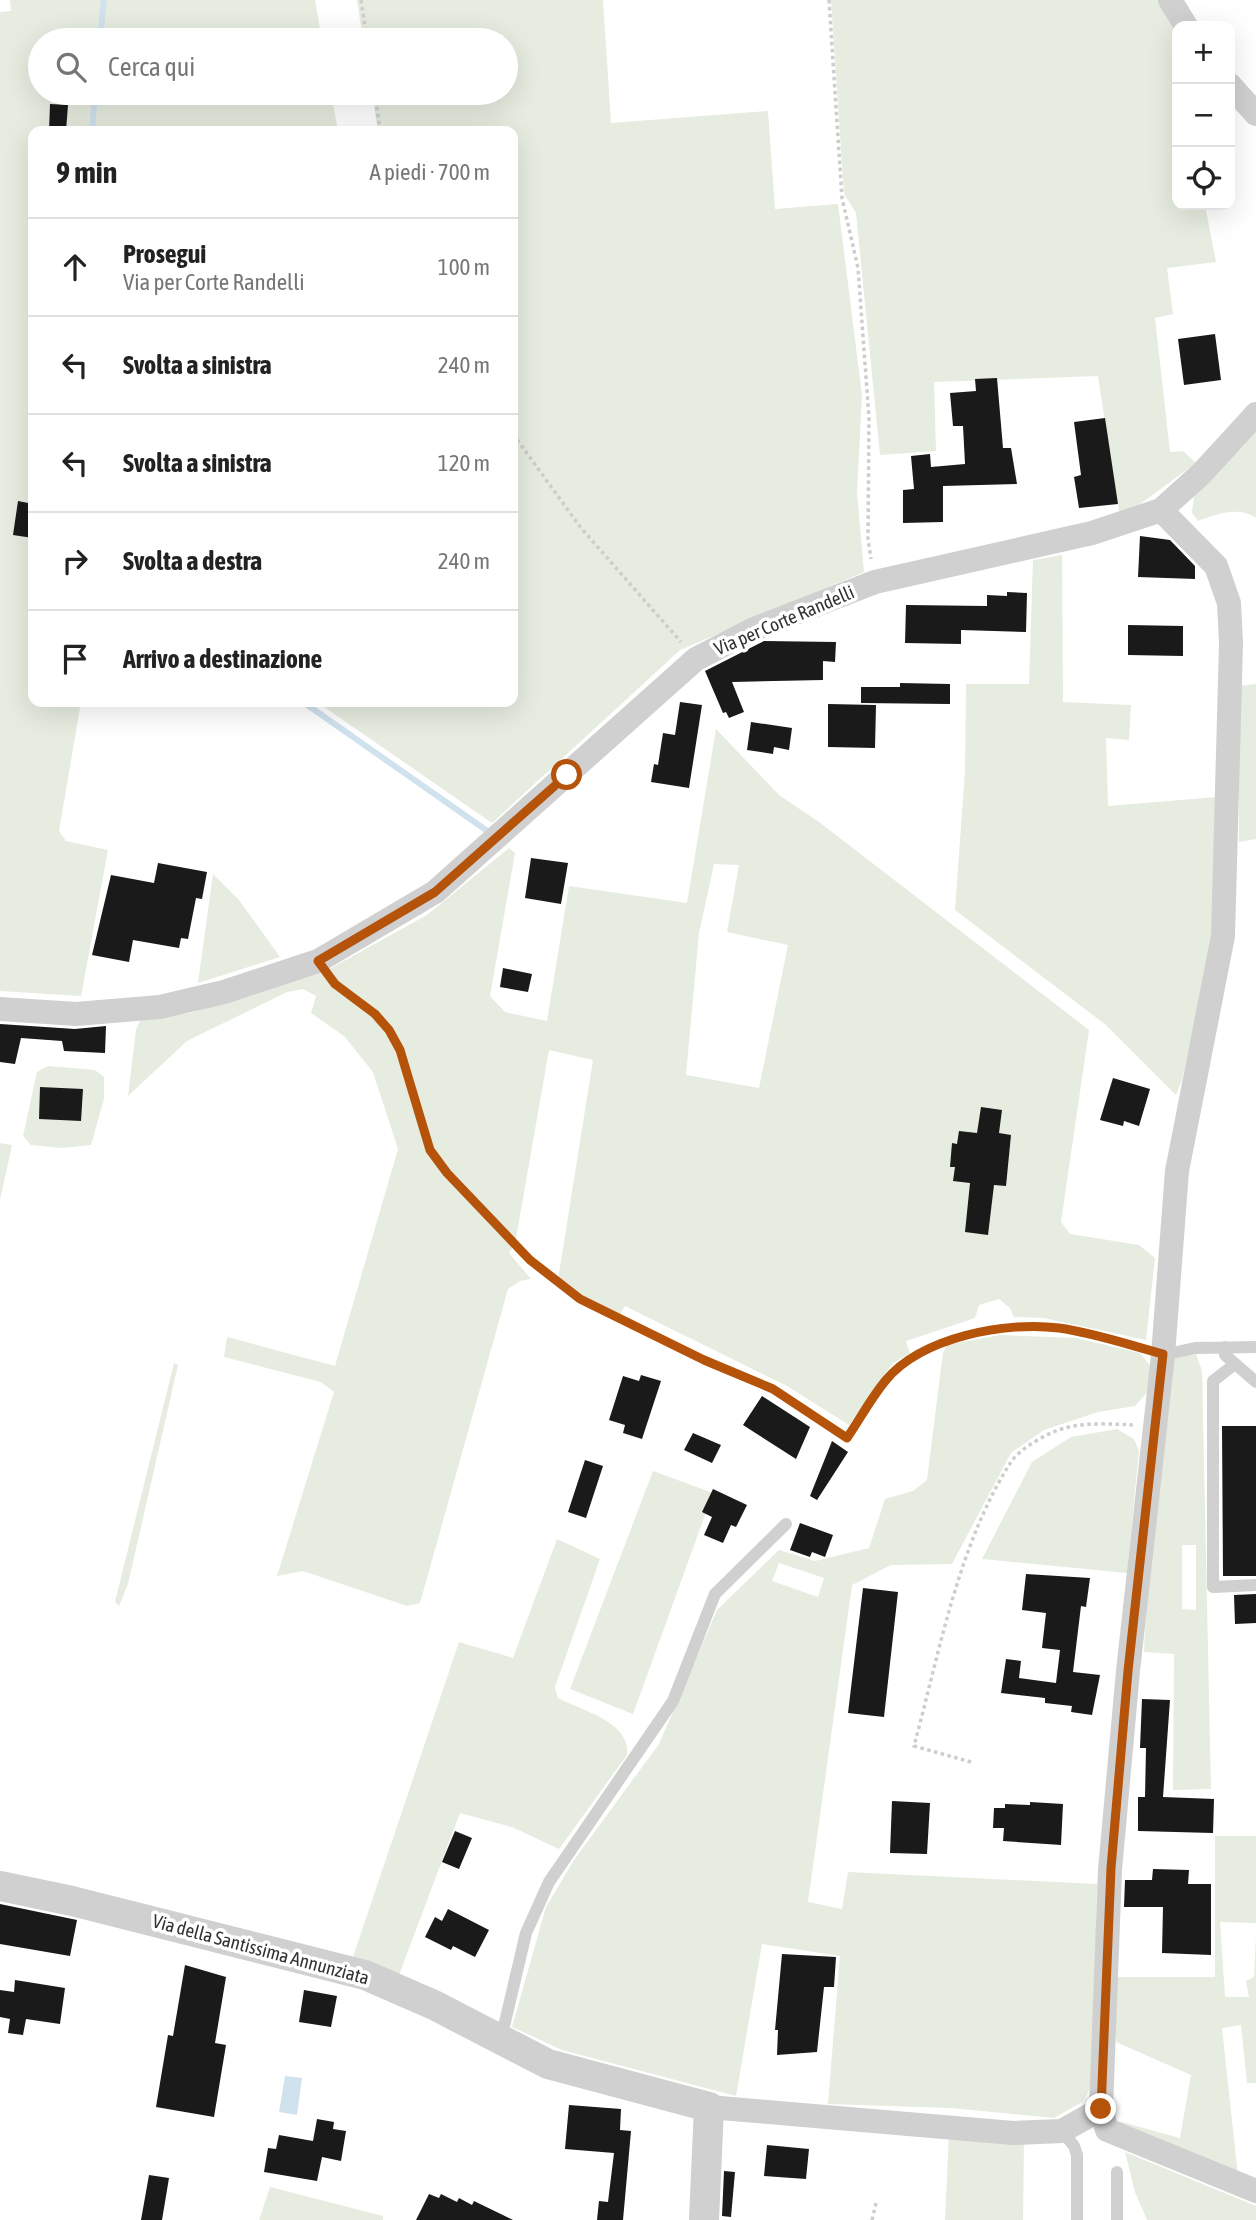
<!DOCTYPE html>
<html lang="it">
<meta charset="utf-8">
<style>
:root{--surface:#fff;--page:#f2f2f2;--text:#222;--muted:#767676;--line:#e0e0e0}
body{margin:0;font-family:"Asap Condensed",sans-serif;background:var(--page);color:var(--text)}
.controls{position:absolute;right:21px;top:21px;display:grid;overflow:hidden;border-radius:14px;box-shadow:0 7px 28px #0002}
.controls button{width:63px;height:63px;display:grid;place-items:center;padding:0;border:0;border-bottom:2px solid var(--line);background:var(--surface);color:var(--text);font:35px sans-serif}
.stop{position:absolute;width:21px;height:21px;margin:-16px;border:5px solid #b45309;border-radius:50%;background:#fff}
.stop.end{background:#b45309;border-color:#fff;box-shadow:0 2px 7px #0008}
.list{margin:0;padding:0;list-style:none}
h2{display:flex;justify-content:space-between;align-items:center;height:91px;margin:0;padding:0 28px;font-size:30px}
h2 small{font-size:23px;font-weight:400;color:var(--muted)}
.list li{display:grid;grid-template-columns:46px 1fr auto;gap:21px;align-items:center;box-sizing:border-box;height:98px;padding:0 28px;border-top:2px solid var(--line)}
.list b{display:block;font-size:26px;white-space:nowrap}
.list p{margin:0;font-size:23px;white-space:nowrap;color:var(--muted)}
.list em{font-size:23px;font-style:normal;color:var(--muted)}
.icon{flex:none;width:38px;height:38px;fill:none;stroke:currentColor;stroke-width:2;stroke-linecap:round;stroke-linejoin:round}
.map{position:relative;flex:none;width:1256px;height:2220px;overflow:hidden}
.search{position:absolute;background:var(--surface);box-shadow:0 7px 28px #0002;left:28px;top:28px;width:490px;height:77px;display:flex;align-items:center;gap:18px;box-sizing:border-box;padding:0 24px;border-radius:38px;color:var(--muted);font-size:26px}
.panel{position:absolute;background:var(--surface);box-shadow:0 7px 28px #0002;left:28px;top:126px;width:490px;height:581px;border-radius:14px}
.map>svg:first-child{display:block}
</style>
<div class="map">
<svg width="1256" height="2220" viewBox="0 0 1256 2220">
<rect width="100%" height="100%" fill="#fff"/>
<path fill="#e6ecdf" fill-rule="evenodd" d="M 10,0 L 315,0 L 322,40 L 40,40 L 40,93 L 331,93 L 338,131 L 143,127 L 138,131 L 33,131 L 33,702 L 81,702 L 59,831 L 66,841 L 108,850 L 81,996 L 0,991 L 0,12 L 11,11 Z
M 357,0 L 603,0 L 611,123 L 768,111 L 775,209 L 838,204 L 862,395 L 857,492 L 864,572 L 680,650 L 492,823 L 317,702 L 513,702 L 513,131 L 378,131 L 372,93 L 506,93 L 506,40 L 363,40 Z
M 831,0 L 1162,0 L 1177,26 L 1177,205 L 1205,205 L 1216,262 L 1167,268 L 1173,314 L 1155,318 L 1170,452 L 1183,451 L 1196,463 L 1132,510 L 1119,512 L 1098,376 L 934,382 L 936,451 L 880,455 L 856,213 L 844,194 Z
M 1256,429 L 1256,518 C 1239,506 1217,514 1198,521 L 1192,513 L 1194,496 Z
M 1062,555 L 1063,702 L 1131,705 L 1129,740 L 1106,738 L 1108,806 L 1217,797 L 1213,941 L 1182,1080 L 1176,1095 L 1106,1025 L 955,910 L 965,771 L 966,684 L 1029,684 L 1033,560 Z
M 1256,684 L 1256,839 L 1239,842 L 1238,686 Z
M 716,729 L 779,795 L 819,822 L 1089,1030 L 1061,1222 L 1070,1234 L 1139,1245 L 1155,1258 L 1146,1340 L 1044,1318 L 1014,1317 L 1010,1308 L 999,1299 L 979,1305 L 975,1318 L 906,1341 L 910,1353 L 892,1364 L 849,1425 L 787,1386 L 625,1306 L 619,1316 L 557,1286 L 593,1060 L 549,1050 L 515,1244 L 509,1253 L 531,1279 L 520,1281 L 508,1289 L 420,1603 L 407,1606 L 303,1571 L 277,1576 L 334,1392 L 321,1382 L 224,1357 L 227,1337 L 335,1366 L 398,1149 L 373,1072 L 344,1036 L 311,1013 L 316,996 L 303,989 L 287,992 L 187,1041 L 128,1096 L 136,1030 L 140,1021 L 190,1013 L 324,972 L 427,915 L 509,848 L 515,853 L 490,996 L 505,1012 L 547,1021 L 569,886 L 687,903 ZM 714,864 L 739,865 L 727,932 L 788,945 L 759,1088 L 686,1075 L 699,933 Z
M 213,874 L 239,900 L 280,957 L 198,983 Z
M 48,1066 L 95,1070 L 104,1077 L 104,1099 L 91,1145 L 62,1148 L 31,1145 L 23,1136 L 37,1072 Z
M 0,1143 L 12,1145 L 0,1200 Z
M 1000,1335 L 1076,1338 L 1140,1353 L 1153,1369 L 1151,1388 L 1135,1406 L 1098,1412 L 1044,1430 L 1011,1453 L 952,1564 L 891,1565 L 852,1585 L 808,1902 L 842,1909 L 848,1872 L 1097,1884 L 1093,2084 L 1082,2102 L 1054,2118 L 951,2108 L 828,2104 L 840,1956 L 762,1944 L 736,2096 L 562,2050 L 512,2027 L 546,1907 L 574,1860 L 659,1744 L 717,1610 L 779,1550 L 815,1561 L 869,1548 L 885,1499 L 913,1491 L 927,1480 L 943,1353 L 947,1345 ZM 779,1563 L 824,1578 L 818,1597 L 772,1581 Z
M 1196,1354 L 1202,1371 L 1211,1789 L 1173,1790 L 1174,1654 L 1144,1652 L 1150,1530 L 1167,1364 L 1177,1357 ZM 1182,1545 L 1196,1545 L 1196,1610 L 1182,1609 Z
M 174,1363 L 178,1365 L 128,1584 L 119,1606 L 115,1602 Z
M 1117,1429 L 1134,1439 L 1139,1451 L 1127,1573 L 982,1559 L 1032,1462 L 1071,1437 Z
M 653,1471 L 713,1493 L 633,1714 L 570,1689 Z
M 557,1539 L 600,1559 L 555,1687 L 558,1698 C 583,1711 631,1722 627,1755 L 559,1849 L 512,1827 L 460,1813 L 399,1975 L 352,1960 L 459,1642 L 513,1658 Z
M 1215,1836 L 1256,1836 L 1256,1923 L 1220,1922 L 1225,1997 L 1249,1997 L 1246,1981 L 1254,1977 L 1256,1936 L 1256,2083 L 1247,2083 L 1241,2025 L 1222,2028 L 1238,2176 L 1124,2133 L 1118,2121 L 1180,2138 L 1191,2075 L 1116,2042 L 1116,1977 L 1215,1977 Z
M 949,2134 L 1024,2140 L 1023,2220 L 945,2220 Z
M 1125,2152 L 1256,2206 L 1256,2220 L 1147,2220 L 1135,2192 Z
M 270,2187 L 383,2216 L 383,2220 L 259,2220 Z"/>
<path fill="#cfe2ee" d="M 285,2076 L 302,2078 L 297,2115 L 279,2112 Z"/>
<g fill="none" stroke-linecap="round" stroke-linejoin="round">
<path stroke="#cfe2ee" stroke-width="6" d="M 100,40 L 104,0
M 92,131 L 95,93
M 303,702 L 486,830"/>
</g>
<path fill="#1a1a1a" d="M 50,104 L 68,105 L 66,131 L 49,131 Z
M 1215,334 L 1221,380 L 1184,385 L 1178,339 Z
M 997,378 L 1003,448 L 1011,448 L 1017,484 L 943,486 L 943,522 L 903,523 L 903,490 L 914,489 L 911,456 L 930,454 L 931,467 L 965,464 L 963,426 L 953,426 L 950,393 L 976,391 L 975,379 Z
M 1105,418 L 1118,504 L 1079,508 L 1074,477 L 1081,475 L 1074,422 Z
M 18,501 L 33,504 L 33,538 L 13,535 Z
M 1140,536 L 1170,540 L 1195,566 L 1195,579 L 1138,577 Z
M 1007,592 L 1027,593 L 1026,632 L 961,630 L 961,644 L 905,643 L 906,605 L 987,606 L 987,595 L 1007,596 Z
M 1128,625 L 1183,626 L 1183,656 L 1128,655 Z
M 764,641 L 836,642 L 835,662 L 823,661 L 823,680 L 732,682 L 744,712 L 729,718 L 726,712 L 723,713 L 705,671 Z
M 900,683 L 950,684 L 950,704 L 861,703 L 861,687 L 900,687 Z
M 680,702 L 702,705 L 689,788 L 651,782 L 654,764 L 658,765 L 663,733 L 675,735 Z
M 828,704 L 876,705 L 875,748 L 828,747 Z
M 751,722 L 792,728 L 789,750 L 774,747 L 773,754 L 747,750 Z
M 531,858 L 568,863 L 561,904 L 525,898 Z
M 158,863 L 207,872 L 202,899 L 196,898 L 188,939 L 181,938 L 179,948 L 133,940 L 129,962 L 92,955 L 111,875 L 154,883 Z
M 503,968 L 532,974 L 528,992 L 500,987 Z
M 0,1024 L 75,1029 L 106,1026 L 105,1053 L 64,1051 L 62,1041 L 21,1038 L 15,1064 L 0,1062 Z
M 1113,1078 L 1150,1089 L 1139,1126 L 1124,1121 L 1123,1126 L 1100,1120 Z
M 40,1087 L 83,1089 L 81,1121 L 39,1119 Z
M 981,1107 L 1002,1110 L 999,1133 L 1011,1135 L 1006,1186 L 994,1185 L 988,1235 L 965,1232 L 970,1183 L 953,1181 L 955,1167 L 950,1167 L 952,1143 L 957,1144 L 959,1131 L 977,1133 Z
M 641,1375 L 661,1381 L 642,1439 L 623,1433 L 625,1425 L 609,1420 L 623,1376 L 639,1381 Z
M 762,1396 L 810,1427 L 796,1459 L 743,1425 Z
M 1222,1426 L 1256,1426 L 1256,1576 L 1223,1576 Z
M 693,1433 L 721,1445 L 712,1463 L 684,1450 Z
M 832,1441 L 848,1452 L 817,1500 L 810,1496 Z
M 585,1460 L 603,1466 L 586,1518 L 568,1512 Z
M 713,1489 L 747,1505 L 736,1527 L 731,1525 L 723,1543 L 704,1535 L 712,1517 L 702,1512 Z
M 800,1523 L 833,1535 L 825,1557 L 812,1552 L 810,1557 L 790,1550 Z
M 1026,1574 L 1090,1578 L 1086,1607 L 1081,1606 L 1073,1672 L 1100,1675 L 1092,1715 L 1071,1712 L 1072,1706 L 1045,1703 L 1045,1698 L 1001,1693 L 1006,1659 L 1021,1661 L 1019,1678 L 1056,1683 L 1060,1650 L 1042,1648 L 1046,1613 L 1022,1610 Z
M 863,1588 L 898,1592 L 884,1717 L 848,1713 Z
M 1256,1594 L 1256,1623 L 1235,1624 L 1234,1595 Z
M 1142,1699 L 1170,1700 L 1163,1797 L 1214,1799 L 1213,1833 L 1138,1831 L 1138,1797 L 1145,1797 L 1146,1748 L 1140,1748 Z
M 892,1801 L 930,1803 L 927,1854 L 890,1853 Z
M 1030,1802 L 1063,1804 L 1061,1845 L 1003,1841 L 1004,1828 L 993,1828 L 994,1808 L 1005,1808 L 1005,1804 L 1030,1805 Z
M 455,1831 L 472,1838 L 459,1869 L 442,1862 Z
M 1153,1869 L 1189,1870 L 1188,1884 L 1211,1884 L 1211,1955 L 1162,1953 L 1163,1907 L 1124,1907 L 1125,1880 L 1152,1880 Z
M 0,1904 L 77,1920 L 70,1956 L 0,1944 Z
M 448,1909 L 489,1930 L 475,1957 L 453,1946 L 451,1950 L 425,1937 L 435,1917 L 442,1921 Z
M 782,1954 L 836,1957 L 834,1987 L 824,1987 L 817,2052 L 777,2055 L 778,2030 L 775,2030 Z
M 185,1965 L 226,1977 L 215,2043 L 226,2045 L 214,2117 L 156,2107 L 168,2035 L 173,2036 Z
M 15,1980 L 65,1988 L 60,2024 L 26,2019 L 23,2035 L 8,2033 L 10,2019 L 0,2017 L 0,1990 L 14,1992 Z
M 304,1990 L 337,1996 L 331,2027 L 299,2022 Z
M 569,2105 L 621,2109 L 620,2130 L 631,2131 L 623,2220 L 597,2220 L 599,2201 L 608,2202 L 614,2153 L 565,2149 Z
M 317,2119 L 334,2122 L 333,2129 L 346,2131 L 341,2161 L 322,2157 L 317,2181 L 264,2172 L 268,2148 L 276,2149 L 279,2135 L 313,2141 Z
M 767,2145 L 809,2149 L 806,2179 L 764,2176 Z
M 724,2171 L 735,2172 L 731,2217 L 722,2216 Z
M 149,2175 L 169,2178 L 162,2220 L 141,2220 Z
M 429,2194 L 439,2198 L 441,2194 L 457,2202 L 459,2198 L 472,2205 L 474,2201 L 513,2220 L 416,2220 Z"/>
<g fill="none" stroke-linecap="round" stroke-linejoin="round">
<path stroke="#cdcdcd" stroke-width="3.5" stroke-dasharray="3.5 3.5" stroke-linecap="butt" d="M 361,0 L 367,40
M 829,0 L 842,198 L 858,268 L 869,418 L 868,539 L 871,559
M 375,93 L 380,131
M 513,434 L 581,528 L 681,642
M 331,979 L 375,1014 L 389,1030 L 400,1050 L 430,1150 L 447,1173 L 530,1260 L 580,1299 L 704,1360 L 773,1389 L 847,1438 C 860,1419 871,1397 886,1379 C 925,1335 1001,1323 1057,1328 C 1085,1330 1114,1340 1141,1348
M 971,1762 L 914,1746 C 939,1654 959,1542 1011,1462 C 1020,1448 1049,1432 1065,1428 C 1087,1422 1112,1424 1134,1425
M 872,2220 L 876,2203"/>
<path stroke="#d0d0d0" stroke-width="12" d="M 1225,1347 L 1225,1355 L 1256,1382
M 1163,1355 L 1195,1348 L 1256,1347
M 1235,1364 L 1213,1381 L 1213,1587 L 1256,1585
M 501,2039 L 526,1933 L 549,1882 L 673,1701 L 715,1594 L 786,1524
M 1062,2131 L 1074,2146 L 1077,2155 L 1077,2220
M 1117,2220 L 1117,2172"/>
<path stroke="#d0d0d0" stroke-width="24" d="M 1170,0 L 1186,26
M 1230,85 L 1256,114
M 0,1009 L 76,1014 L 160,1007 L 224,992 L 318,961 L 435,892 L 696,659 L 754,629 L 875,582 L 1092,533 L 1161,510 L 1201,474 L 1256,414
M 709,2107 L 1013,2133 L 1062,2131 L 1101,2109 L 1110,1870 L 1128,1671 L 1163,1355 L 1177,1171 L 1223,936 L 1231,643 L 1229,603 L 1216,566 L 1161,510
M 1101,2109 L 1107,2130 L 1256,2191"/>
<path stroke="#d0d0d0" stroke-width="30" d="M 0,1886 L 72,1901 L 365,1975 L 434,2005 L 548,2064 L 709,2107 L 704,2220"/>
</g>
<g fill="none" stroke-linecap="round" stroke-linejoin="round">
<path stroke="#b45309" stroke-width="9" d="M 567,775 L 435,892 L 318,961 L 335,984 L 375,1014 L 389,1030 L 400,1050 L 430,1150 L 447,1173 L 530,1260 L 580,1299 L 704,1360 L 773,1389 L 847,1438 C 860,1419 871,1398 886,1380 C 922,1337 1006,1321 1059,1328 C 1095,1333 1129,1345 1163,1354 L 1128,1671 L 1111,1868 L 1101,2109"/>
</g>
<g text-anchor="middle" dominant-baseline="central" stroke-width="7" stroke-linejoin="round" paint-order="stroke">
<g font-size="19" fill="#333" stroke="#fff">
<text transform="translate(784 620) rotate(-23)">Via per Corte Randelli</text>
<text transform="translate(261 1949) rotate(15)">Via della Santissima Annunziata</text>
</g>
</g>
</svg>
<div class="controls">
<button>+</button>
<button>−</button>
<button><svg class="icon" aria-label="locate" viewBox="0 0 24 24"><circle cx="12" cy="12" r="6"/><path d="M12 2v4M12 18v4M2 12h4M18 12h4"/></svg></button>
</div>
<div class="stop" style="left:567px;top:775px"></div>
<div class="stop end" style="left:1101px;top:2109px"></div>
<div class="search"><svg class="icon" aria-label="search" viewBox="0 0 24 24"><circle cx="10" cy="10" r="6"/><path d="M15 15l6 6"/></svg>Cerca qui</div>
<section class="panel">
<h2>9 min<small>A piedi · 700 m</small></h2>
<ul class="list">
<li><svg class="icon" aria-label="ahead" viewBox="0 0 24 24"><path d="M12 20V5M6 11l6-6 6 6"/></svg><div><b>Prosegui</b><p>Via per Corte Randelli</p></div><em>100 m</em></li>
<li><svg class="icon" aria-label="left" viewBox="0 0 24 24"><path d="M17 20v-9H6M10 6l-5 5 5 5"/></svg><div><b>Svolta a sinistra</b></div><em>240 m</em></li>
<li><svg class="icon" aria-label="left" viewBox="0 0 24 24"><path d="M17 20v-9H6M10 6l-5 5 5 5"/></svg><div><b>Svolta a sinistra</b></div><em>120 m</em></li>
<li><svg class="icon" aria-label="right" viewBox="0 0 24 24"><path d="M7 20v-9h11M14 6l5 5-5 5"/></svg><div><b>Svolta a destra</b></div><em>240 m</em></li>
<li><svg class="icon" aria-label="arrive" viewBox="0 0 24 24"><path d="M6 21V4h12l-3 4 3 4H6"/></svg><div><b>Arrivo a destinazione</b></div></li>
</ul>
</section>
</div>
